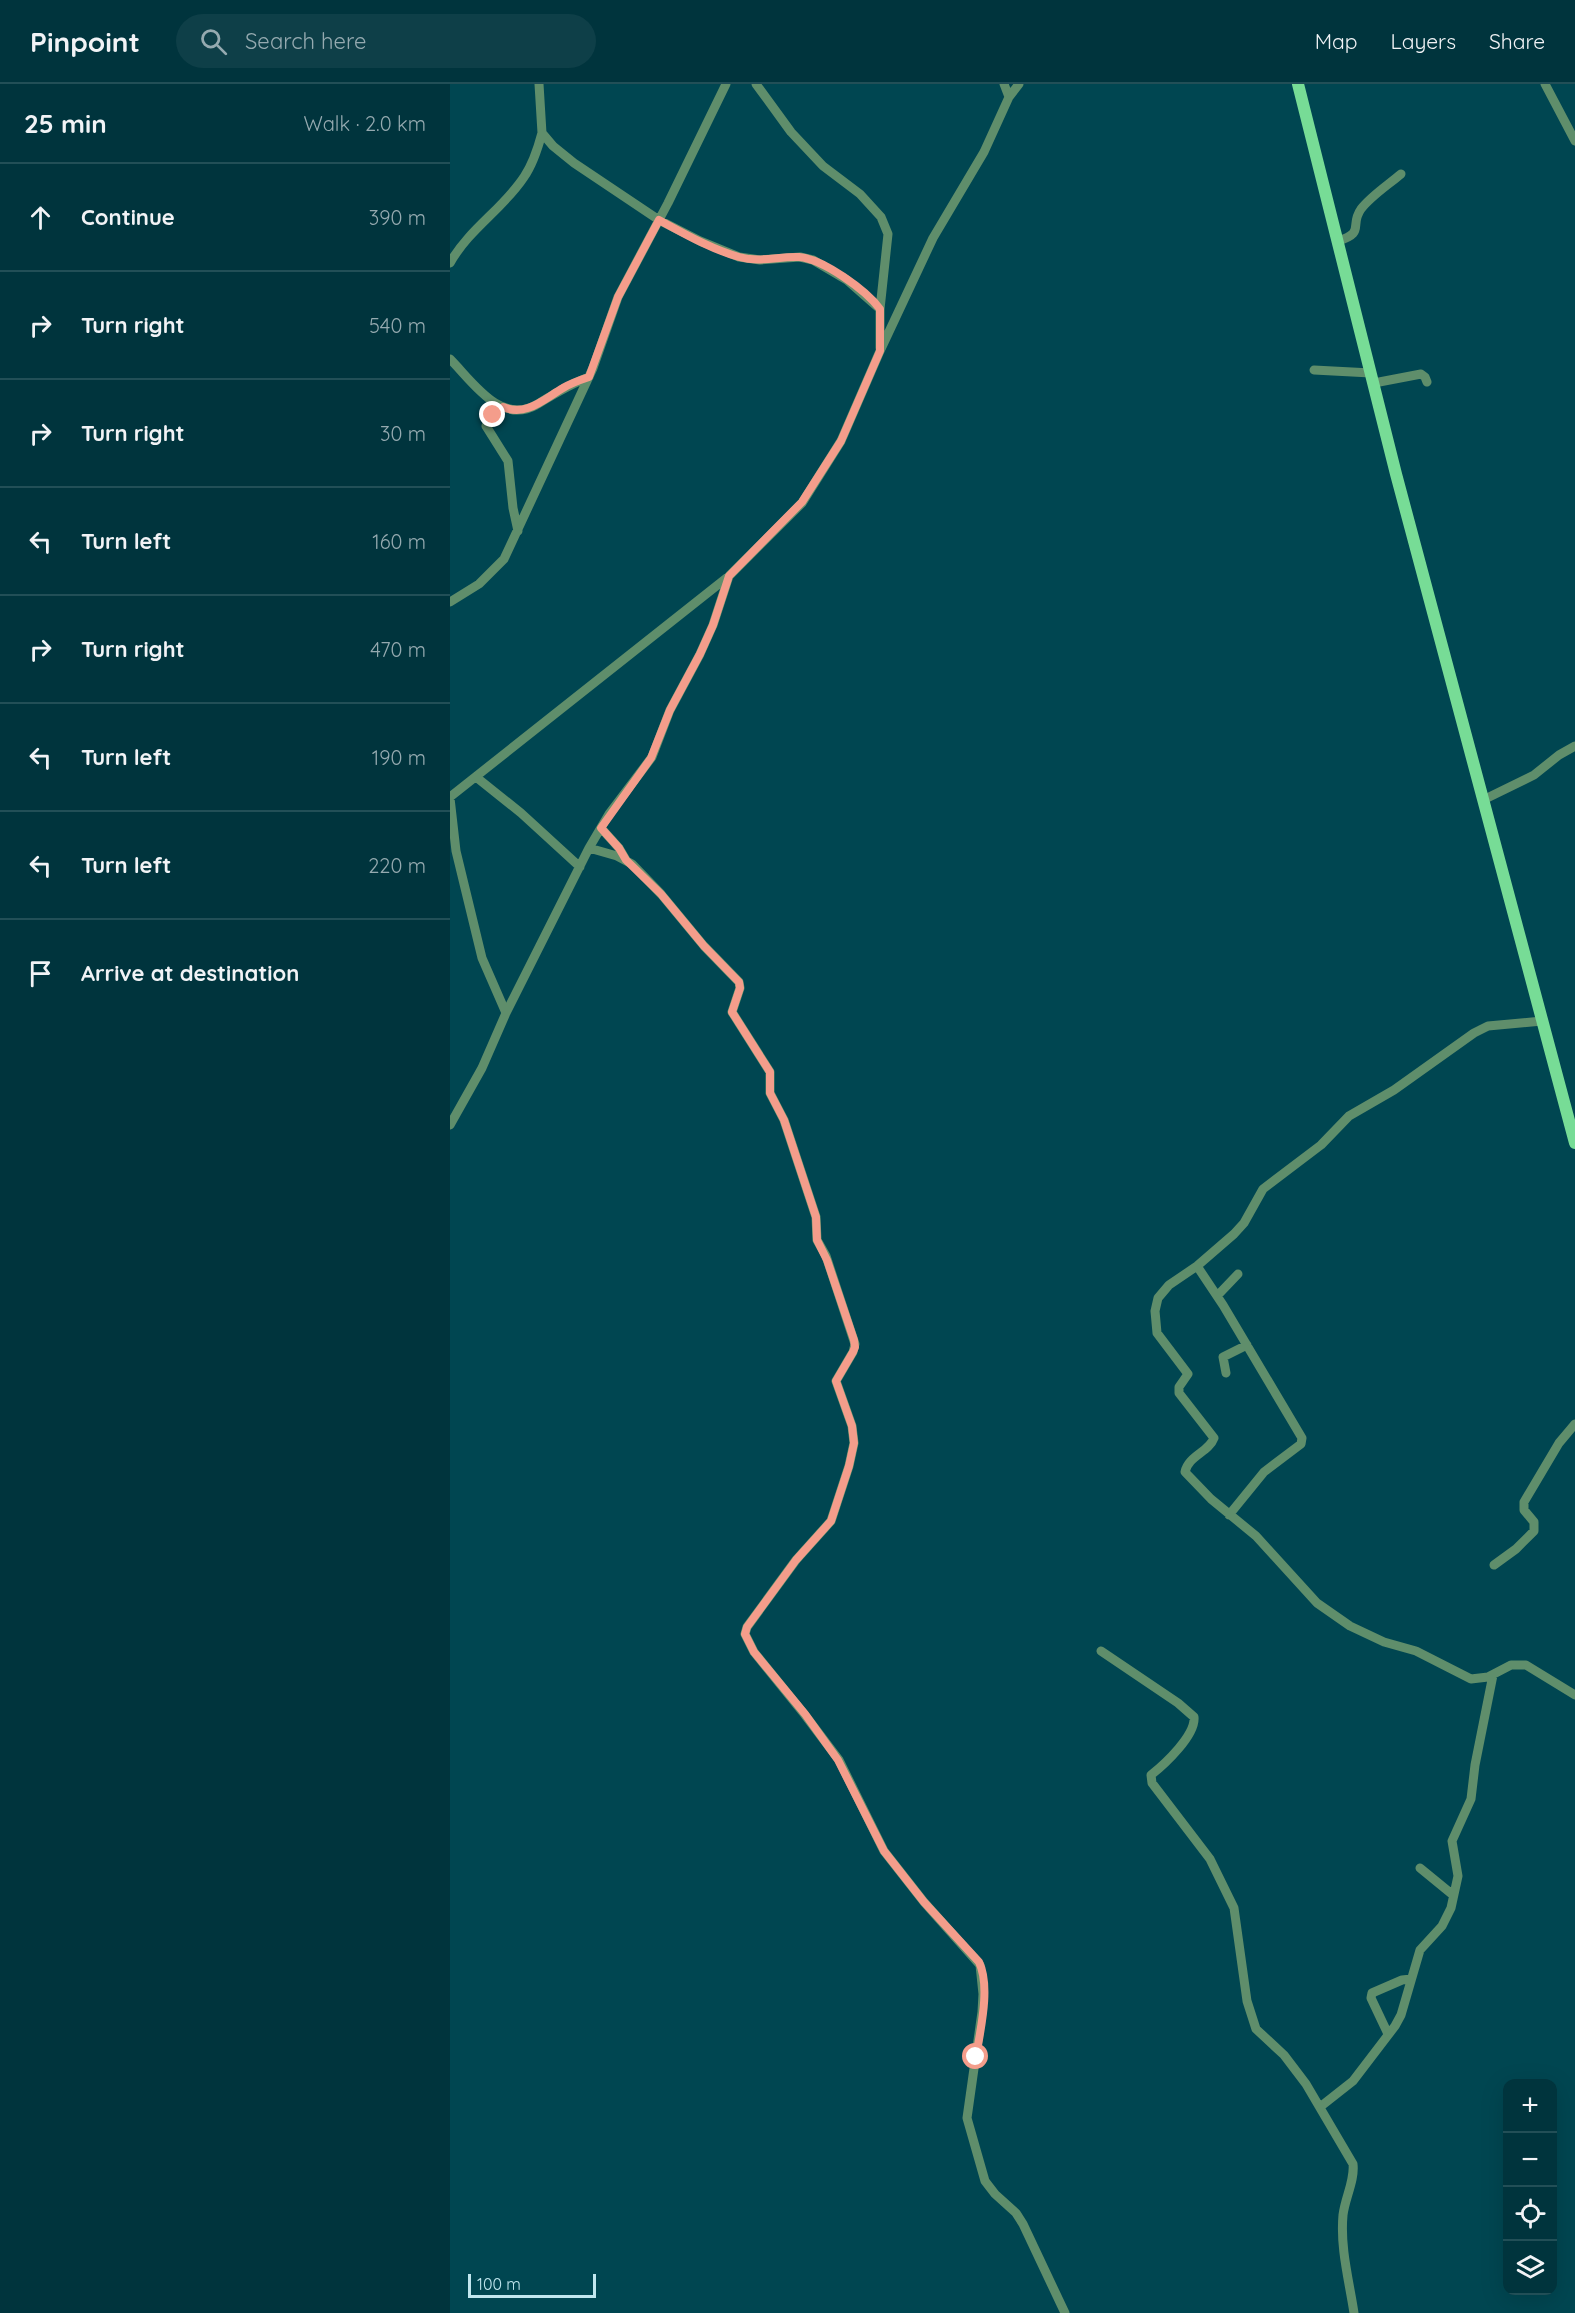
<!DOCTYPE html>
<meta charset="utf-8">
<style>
:root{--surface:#00343d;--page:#0e3f48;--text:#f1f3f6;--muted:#95aab0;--line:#224f57}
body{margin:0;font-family:Quicksand,sans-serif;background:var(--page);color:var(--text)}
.controls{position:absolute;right:18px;bottom:18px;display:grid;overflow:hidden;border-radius:12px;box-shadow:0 6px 24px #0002}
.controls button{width:54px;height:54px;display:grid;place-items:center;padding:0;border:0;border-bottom:2px solid var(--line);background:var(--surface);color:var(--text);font:30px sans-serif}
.scale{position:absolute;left:18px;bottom:15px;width:128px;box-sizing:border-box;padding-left:6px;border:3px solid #c1e6ee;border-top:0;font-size:16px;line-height:21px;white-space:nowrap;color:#c1e6ee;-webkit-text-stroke:4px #004651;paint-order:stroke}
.stop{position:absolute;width:18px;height:18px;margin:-14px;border:4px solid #f49d8b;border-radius:50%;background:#fff}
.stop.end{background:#f49d8b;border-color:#fff;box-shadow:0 2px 6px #0008}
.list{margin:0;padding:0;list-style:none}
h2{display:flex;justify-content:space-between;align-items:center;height:78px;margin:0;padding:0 24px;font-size:26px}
h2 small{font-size:20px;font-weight:400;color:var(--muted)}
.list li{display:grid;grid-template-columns:39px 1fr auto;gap:18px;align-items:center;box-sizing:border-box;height:108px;padding:0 24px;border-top:2px solid var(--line)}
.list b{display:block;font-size:22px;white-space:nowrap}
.list em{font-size:20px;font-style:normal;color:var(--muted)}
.icon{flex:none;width:33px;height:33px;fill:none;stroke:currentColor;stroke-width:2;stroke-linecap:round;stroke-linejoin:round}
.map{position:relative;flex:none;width:1125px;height:2229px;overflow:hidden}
header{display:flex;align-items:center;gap:36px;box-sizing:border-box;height:84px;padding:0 30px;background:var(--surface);border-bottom:2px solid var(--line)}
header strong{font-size:28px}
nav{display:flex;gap:33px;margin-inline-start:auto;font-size:21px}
.search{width:420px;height:54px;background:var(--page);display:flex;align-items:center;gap:15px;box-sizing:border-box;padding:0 21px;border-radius:33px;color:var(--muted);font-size:22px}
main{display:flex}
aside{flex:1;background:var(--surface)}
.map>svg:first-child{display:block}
</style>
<header>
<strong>Pinpoint</strong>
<div class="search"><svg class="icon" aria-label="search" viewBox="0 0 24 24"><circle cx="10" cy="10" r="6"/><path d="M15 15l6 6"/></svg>Search here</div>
<nav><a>Map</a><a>Layers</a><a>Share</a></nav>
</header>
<main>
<aside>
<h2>25 min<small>Walk · 2.0 km</small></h2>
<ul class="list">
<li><svg class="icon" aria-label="ahead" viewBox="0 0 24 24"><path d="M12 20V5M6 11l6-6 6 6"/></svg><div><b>Continue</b></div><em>390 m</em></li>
<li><svg class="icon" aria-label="right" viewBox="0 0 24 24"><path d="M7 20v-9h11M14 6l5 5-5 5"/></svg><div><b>Turn right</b></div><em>540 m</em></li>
<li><svg class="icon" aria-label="right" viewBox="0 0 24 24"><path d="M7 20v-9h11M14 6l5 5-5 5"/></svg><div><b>Turn right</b></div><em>30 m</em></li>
<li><svg class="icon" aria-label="left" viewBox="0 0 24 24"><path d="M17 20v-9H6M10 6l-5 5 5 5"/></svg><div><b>Turn left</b></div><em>160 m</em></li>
<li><svg class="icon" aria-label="right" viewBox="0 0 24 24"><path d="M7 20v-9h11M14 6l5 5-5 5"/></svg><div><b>Turn right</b></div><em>470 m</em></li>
<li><svg class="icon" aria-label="left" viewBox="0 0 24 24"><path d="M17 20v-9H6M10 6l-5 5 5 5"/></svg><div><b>Turn left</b></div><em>190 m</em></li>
<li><svg class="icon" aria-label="left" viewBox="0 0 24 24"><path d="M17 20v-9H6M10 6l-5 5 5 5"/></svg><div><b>Turn left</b></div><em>220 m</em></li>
<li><svg class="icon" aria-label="arrive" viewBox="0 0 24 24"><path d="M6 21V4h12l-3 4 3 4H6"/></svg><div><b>Arrive at destination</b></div></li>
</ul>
</aside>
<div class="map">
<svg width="1125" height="2229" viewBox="0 0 1125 2229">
<rect width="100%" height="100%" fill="#004651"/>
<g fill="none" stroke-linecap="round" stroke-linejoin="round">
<path stroke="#5f8e6b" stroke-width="9" d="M 89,0 L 92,49 L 103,62 L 124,79 L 209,136 L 250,157 L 289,173 L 310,176 L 350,173 L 363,176 L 397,196 L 430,225 L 430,264
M 306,0 L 341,48 L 373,82 L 410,110 L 431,133 L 438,150 L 430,225
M 554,0 L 559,13
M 1095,0 L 1125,57
M 888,157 C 916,148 899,142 911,125 C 921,112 938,101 951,90
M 0,179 C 19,145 53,125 74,93 C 83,80 88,64 92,49
M 0,275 C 22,297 50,341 86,321 C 104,310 120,300 139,293
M 864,286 L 921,289
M 924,299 L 971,290 L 975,293 L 977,298
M 53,323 L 41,334 L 36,342 L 58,377 L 63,424 L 68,447
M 0,518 L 29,500 L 54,475 L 143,284 L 168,213 L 218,119 L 276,0
M 26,693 L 71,729 L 130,783
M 0,713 L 279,492 L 352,419 L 391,357 L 430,267 L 483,154 L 534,68 L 559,13 L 569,0
M 0,714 L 6,767 L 32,874 L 56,929
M 1033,716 L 1084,691 L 1109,671 L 1125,662
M 151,744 L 169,764 L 176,776
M 139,764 L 167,772 L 182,780 L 211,810 L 254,862 L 289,898 L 290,904 L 282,928 L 320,988 L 320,1009 L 334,1036 L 366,1133 L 367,1156 L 376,1172 L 405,1260 L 403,1268 L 386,1297 L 402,1342 L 404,1359 L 399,1382 L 381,1437 L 346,1476 L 297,1543 L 295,1550 L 304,1568 L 355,1631 L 389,1676 L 434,1767 L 474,1818 L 530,1881 L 533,1910 L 532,1928 L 517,2034 L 535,2097 L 545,2110 L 566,2129 L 573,2140 L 615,2229
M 1092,937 L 1038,942 L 1024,949 L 944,1006 L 899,1032 L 871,1061 L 813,1105 L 794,1139 L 784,1150 L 747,1182 L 719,1201 L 708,1214 L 705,1227 L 707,1249 L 738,1290 L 729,1303 L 729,1309 L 764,1354 C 759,1368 738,1372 735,1388 L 761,1415 L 806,1452 L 867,1519 L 900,1542 L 934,1558 L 966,1567 L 1021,1595 L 1038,1593 L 1061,1581 L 1076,1581 L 1125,1611
M 0,1041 L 32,984 L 56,929 L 139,764 L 159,730 L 202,673 L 220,626 L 250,570 L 263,541 L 279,492
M 747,1182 L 773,1221 L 852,1354 L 851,1360 L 814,1388 L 779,1431
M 767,1212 L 788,1190
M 776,1289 L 773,1273 L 797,1261
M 1044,1481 L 1066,1465 L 1084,1447 L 1084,1438 L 1074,1426 L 1074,1418 L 1109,1359 L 1125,1340
M 651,1567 L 728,1619 L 744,1633 C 746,1651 715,1680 701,1691 L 702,1699 L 760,1775 L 784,1824 L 797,1917 L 806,1945 L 834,1971 L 856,2000 L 903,2080 C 905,2096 895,2114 893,2131 C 890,2164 899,2196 904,2229
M 970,1784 L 1003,1811
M 938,1950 L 921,1914 L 922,1909 L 952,1896 L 961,1895
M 870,2023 L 903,1997 L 945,1942 L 951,1931 L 970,1866 L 992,1842 L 1001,1824 L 1008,1792 L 1002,1757 L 1021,1715 L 1025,1681 L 1043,1591"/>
<path stroke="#77dc96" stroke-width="12" d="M 848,0 L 946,390 L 1125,1059"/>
</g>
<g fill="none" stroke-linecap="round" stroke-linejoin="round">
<path stroke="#f49d8b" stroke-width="8" d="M 43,331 L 53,323 C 76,333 94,315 113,304 C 121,299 130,296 139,293 L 168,213 L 209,136 C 235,150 261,165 289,173 C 310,179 329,172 349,173 C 373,175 416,206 430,225 L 430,267 L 391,357 L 352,418 L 279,492 L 263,541 L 250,570 L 220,626 L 201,674 L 151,744 L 169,764 L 176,776 L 211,810 L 254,862 L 289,898 L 290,904 L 282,928 L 320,988 L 320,1009 L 334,1036 L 366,1133 L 367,1156 L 377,1176 L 404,1256 L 405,1263 L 403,1268 L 386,1297 L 402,1342 L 404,1359 L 399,1382 L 381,1437 L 346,1476 L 297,1543 L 295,1550 L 304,1568 L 355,1630 L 388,1676 L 434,1767 L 474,1818 L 529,1878 C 541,1903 530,1947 526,1973"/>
</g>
</svg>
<div class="controls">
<button>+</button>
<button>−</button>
<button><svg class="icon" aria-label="locate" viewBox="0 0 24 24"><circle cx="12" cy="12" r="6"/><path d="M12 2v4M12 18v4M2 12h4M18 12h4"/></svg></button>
<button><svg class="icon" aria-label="layers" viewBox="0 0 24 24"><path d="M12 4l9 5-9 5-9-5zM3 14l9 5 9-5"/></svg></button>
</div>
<div class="scale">100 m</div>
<div class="stop" style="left:526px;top:1973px"></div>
<div class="stop end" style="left:43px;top:331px"></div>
</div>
</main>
